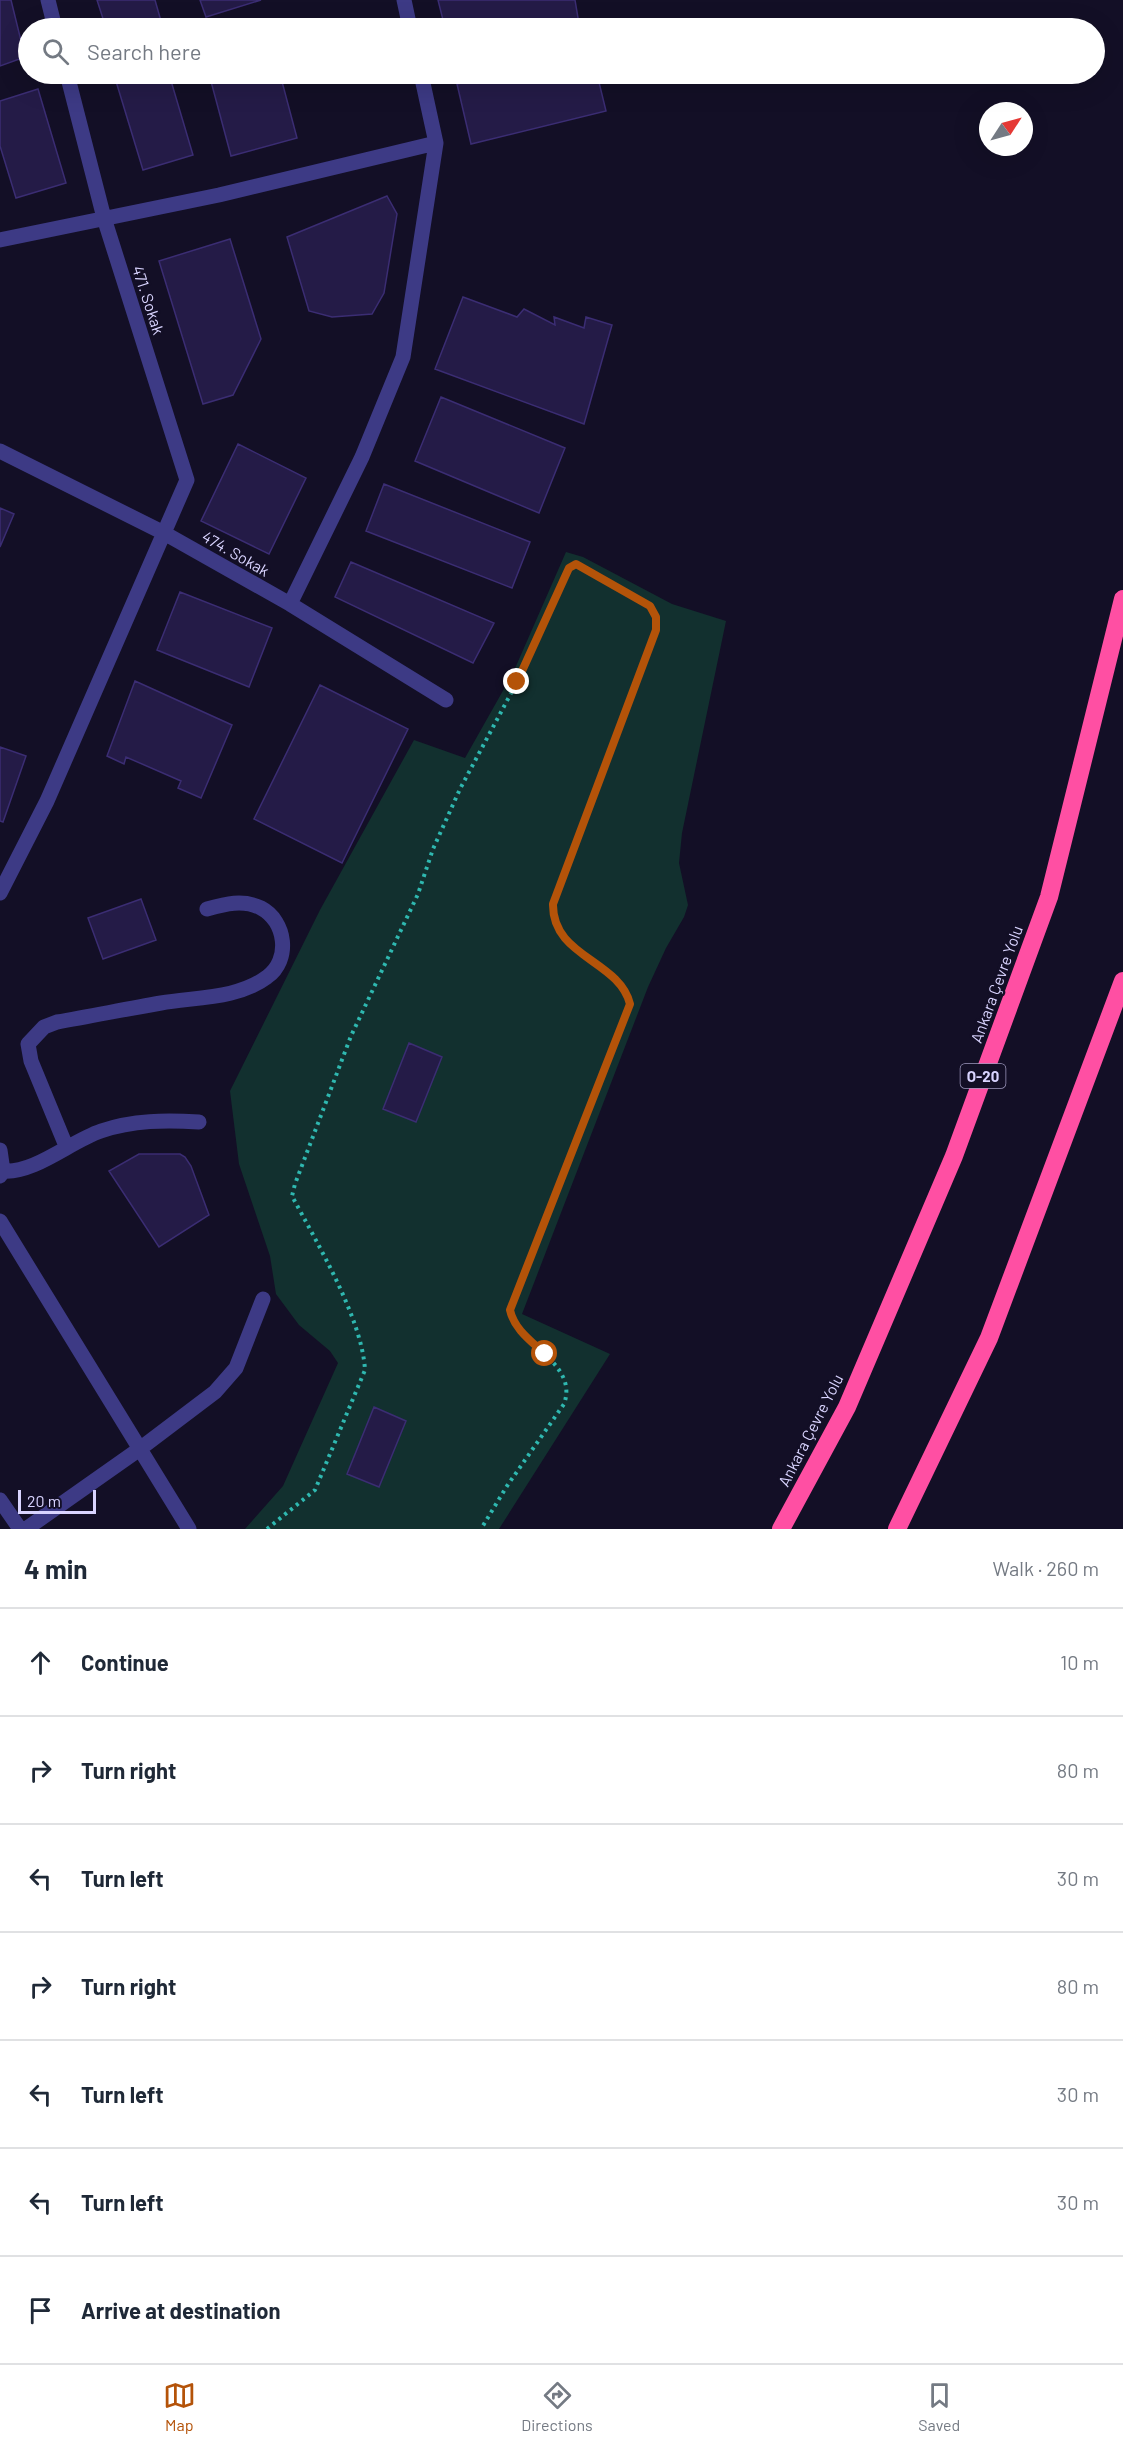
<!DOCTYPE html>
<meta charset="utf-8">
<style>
:root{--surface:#fff;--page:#f6f6f7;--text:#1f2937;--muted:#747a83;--line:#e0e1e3;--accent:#b45309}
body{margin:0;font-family:Barlow,sans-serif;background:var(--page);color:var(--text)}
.compass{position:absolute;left:979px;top:102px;width:54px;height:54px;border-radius:50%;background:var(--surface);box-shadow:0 6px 24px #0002;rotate:54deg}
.scale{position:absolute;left:18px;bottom:15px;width:78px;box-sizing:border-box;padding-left:6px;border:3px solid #d9d4ff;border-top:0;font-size:16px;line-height:21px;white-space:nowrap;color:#d9d4ff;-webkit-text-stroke:4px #130f26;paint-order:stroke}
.stop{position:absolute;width:18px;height:18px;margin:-14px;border:4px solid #b45309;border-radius:50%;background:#fff}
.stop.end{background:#b45309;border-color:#fff;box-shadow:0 2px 6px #0008}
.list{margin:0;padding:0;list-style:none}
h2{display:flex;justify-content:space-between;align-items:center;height:78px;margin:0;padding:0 24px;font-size:26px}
h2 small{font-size:20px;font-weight:400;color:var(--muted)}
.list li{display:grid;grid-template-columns:39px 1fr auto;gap:18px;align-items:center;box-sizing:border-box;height:108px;padding:0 24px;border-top:2px solid var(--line)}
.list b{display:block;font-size:22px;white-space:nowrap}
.list em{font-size:20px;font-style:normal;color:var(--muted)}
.icon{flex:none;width:33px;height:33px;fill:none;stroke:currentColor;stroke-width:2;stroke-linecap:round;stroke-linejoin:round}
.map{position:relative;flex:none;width:1123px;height:1529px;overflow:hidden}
.search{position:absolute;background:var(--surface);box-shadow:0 6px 24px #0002;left:18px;right:18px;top:18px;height:66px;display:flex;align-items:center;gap:15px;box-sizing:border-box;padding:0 21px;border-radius:33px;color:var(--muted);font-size:22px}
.sheet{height:834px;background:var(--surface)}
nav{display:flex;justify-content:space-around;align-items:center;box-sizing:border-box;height:84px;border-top:2px solid var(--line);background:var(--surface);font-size:16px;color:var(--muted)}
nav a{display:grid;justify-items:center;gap:3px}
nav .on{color:var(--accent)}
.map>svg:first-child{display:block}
</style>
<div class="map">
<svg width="1123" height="1529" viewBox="0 0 1123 1529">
<rect width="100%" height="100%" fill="#130f26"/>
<path fill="#12302f" d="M 566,552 L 583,557 L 672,604 L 726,621 L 682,833 L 679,863 L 688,905 L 684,917 L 666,948 L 648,987 L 522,1314 L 610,1354 L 499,1529 L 245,1529 L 283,1486 L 338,1363 L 330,1351 L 299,1325 L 276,1294 L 270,1256 L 239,1164 L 230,1091 L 320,910 L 414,740 L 465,758 L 513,673 Z"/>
<path fill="#241b47" stroke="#3b2d73" stroke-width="1.5" d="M 0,0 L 11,0 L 25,57 L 0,66 Z
M 97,0 L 155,0 L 161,21 L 137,28 L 106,28 Z
M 200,0 L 261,0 L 206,17 Z
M 438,0 L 575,0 L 579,24 L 555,28 L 445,28 Z
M 131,74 L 169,74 L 193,155 L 143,170 L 115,78 Z
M 209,74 L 280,74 L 297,138 L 231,156 Z
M 501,74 L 597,74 L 606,111 L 471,144 L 457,84 Z
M 38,89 L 66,183 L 16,198 L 0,146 L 0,101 Z
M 387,196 L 397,214 L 384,293 L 372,314 L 332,317 L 309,311 L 287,237 Z
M 230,239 L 261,339 L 233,395 L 203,404 L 159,261 Z
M 463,297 L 517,317 L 524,309 L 555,325 L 554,317 L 584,328 L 586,317 L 612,325 L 584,424 L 435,369 Z
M 441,397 L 565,448 L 539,513 L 415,461 Z
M 238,444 L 306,478 L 269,554 L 201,521 Z
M 384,484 L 530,542 L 512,588 L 366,531 Z
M 0,508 L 14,514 L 0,547 Z
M 351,562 L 494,623 L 473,663 L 335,597 Z
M 180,592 L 272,628 L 249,687 L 157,650 Z
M 135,681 L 232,725 L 201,798 L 178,788 L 181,781 L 126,757 L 124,764 L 107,756 Z
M 320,685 L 408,729 L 342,863 L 254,819 Z
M 0,747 L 26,756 L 3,822 L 0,821 Z
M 141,899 L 156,940 L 103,959 L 88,918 Z
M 409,1043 L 442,1057 L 416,1122 L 383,1109 Z
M 139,1154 L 180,1154 L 185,1157 L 191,1166 L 209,1215 L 159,1247 L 109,1171 Z
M 374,1407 L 406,1421 L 379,1487 L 347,1474 Z"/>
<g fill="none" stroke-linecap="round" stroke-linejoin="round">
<path stroke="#2fb8b0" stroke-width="4" stroke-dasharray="3 4.5" stroke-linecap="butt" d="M 267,1529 L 315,1490 L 365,1370 C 362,1318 317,1243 292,1196 L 295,1184 L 351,1036 L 418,894 L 433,849 L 460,789 L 517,682 L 569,568 L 576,564 L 650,606 L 656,617 L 656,630 L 553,904 C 552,957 619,960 630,1004 L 510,1310 C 518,1345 579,1363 564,1404 L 507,1486 L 481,1529"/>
<path stroke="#3d3a85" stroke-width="15" d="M 48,0 L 55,28
M 404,0 L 410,28
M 0,240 L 219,195 L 436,143
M 0,451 L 164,533 L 290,604 L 446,700
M 290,604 L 362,457 L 403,357 L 436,143 L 421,74
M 0,893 L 47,801 L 187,480 L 104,218 L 67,74
M 66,1146 L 31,1061 L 28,1044 L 44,1027 L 57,1022 C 92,1016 126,1009 161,1003 C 195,997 238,999 267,977 C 291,960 286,921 261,908 C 243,899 225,904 207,909
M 0,1150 L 3,1171 L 0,1176
M 3,1171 C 34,1174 71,1141 101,1131 C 133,1120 166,1120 199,1122
M 0,1221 L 189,1529
M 0,1500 L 20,1529
M 26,1529 L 141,1448 L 215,1392 L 236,1368 L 263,1299"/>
<path stroke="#ff4fa3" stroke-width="18" d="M 781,1529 L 847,1407 L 954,1156 L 1049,897 L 1123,599
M 897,1529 L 989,1338 L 1123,981"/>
</g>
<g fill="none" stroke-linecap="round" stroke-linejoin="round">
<path stroke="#b45309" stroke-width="8" d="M 517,682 L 569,568 L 576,564 L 650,606 L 656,617 L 656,630 L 553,904 C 552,957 619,960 630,1004 L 510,1310 C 514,1329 531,1341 545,1354"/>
</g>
<g text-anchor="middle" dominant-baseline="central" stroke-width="5" stroke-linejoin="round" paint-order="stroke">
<rect fill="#130f26" stroke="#9e99be" stroke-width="1.5" x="960.5" y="1064" width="45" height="24" rx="4.5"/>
<g font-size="15" font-weight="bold" fill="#d9d4ff">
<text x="983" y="1076">O-20</text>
</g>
<g font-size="16" fill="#d9d4ff" stroke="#130f26">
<text transform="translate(149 300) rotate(72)">471. Sokak</text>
<text transform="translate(236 553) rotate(30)">474. Sokak</text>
<text transform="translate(996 984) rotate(-70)">Ankara Çevre Yolu</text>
<text transform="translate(810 1430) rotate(-63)">Ankara Çevre Yolu</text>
</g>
</g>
</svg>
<svg class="compass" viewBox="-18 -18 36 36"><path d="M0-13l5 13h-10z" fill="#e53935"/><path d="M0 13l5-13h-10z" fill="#747a83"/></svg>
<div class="scale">20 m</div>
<div class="stop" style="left:545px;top:1354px"></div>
<div class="stop end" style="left:517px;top:682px"></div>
<div class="search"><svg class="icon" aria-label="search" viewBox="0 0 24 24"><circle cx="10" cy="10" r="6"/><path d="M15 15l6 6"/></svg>Search here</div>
</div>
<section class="sheet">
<h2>4 min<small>Walk · 260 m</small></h2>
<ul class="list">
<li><svg class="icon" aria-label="ahead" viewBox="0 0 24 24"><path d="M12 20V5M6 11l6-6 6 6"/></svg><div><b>Continue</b></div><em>10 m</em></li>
<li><svg class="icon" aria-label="right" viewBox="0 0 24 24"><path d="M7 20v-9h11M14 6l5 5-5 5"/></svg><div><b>Turn right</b></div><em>80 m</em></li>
<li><svg class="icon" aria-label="left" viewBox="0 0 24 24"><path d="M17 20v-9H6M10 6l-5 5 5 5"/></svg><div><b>Turn left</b></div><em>30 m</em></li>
<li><svg class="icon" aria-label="right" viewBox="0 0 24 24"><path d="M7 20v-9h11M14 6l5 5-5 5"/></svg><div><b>Turn right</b></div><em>80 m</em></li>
<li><svg class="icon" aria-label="left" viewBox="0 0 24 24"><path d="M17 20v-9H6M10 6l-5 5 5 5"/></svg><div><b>Turn left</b></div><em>30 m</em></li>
<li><svg class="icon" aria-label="left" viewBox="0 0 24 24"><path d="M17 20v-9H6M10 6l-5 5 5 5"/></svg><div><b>Turn left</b></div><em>30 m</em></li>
<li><svg class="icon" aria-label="arrive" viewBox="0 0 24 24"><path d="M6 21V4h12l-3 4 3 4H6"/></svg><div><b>Arrive at destination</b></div></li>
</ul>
</section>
<nav>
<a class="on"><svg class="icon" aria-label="map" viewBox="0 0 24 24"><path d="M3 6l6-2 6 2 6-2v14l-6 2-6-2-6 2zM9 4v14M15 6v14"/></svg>Map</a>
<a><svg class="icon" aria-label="directions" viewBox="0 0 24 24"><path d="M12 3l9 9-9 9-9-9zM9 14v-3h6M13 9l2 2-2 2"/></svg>Directions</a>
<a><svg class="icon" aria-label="saved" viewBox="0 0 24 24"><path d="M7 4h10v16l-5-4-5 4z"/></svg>Saved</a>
</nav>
